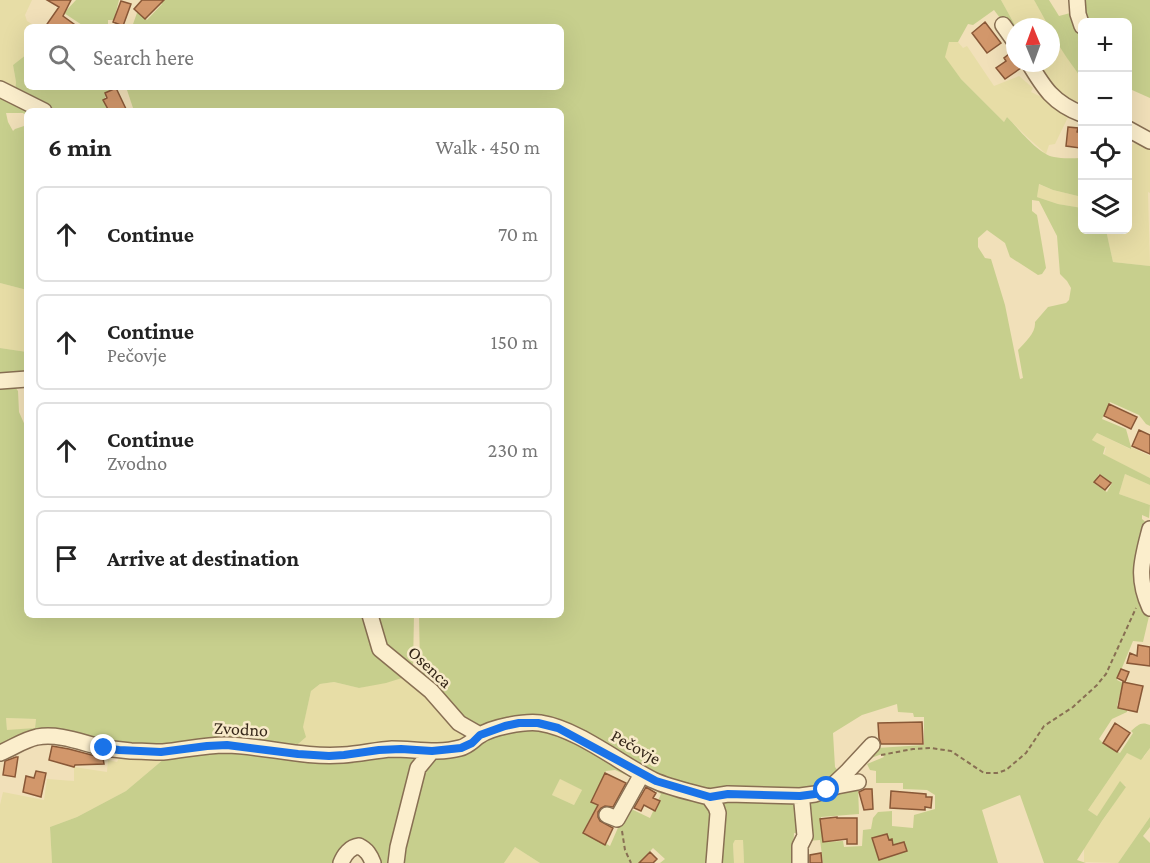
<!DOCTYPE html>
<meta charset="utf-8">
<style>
:root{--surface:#fff;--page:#f2f2f2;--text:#222;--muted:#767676;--line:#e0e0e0}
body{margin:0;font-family:"Crimson Pro",serif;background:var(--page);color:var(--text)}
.controls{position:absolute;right:18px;top:18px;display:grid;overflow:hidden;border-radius:9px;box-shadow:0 6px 24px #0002}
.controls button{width:54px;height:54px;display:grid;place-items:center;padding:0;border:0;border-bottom:2px solid var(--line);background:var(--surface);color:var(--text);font:30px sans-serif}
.compass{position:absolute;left:1006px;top:18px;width:54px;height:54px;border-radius:50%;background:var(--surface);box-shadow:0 6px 24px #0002;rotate:359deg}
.stop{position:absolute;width:18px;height:18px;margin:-14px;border:4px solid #1a73e8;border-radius:50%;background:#fff}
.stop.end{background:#1a73e8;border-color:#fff;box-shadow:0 2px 6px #0008}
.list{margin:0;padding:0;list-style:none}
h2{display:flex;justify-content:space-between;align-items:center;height:78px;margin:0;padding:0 24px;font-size:26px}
h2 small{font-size:20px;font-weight:400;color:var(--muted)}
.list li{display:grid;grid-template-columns:39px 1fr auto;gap:18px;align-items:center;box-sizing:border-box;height:96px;margin:0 12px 12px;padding:0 12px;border:2px solid var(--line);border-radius:9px}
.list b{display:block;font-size:22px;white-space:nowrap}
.list p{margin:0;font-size:20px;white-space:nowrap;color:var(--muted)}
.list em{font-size:20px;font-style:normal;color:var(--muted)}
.icon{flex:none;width:33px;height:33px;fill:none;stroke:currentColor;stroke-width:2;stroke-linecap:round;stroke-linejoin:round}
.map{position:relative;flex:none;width:1150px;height:863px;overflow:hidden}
.search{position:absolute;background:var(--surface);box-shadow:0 6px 24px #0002;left:24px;top:24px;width:540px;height:66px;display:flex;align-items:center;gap:15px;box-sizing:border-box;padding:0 21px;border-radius:9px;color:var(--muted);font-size:22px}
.panel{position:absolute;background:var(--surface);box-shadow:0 6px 24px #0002;left:24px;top:108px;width:540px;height:510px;border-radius:9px}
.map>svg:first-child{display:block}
</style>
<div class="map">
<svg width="1150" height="863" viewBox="0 0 1150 863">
<rect width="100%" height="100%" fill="#f1e0b9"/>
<path fill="#e7dda6" d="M 0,0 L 32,0 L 25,15 L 27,21 L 37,27 L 27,27 L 27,54 L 13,65 L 16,82 L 15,93 L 0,85 Z
M 1001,0 L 1034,0 L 1049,27 L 1016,27 Z
M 1051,31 L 1070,62 L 1082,79 L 1082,101 L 1080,103 L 1071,102 L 1062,98 L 1039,63 L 1051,63 Z
M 949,41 L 958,42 L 963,48 L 967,46 L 994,86 L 1019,76 L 1033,88 L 1031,92 L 1071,111 L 1055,144 L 1049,145 L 1046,154 L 1026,136 L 1007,117 L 1004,122 L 961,79 L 944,57 Z
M 1137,142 L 1150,147 L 1150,193 L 1148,192 L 1150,266 L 1113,262 L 1106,230 L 1128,230 L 1128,167 L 1131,145 Z
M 1038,184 L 1053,190 L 1082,197 L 1082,208 L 1058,204 L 1037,197 Z
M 0,283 L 27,290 L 27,352 L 0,348 Z
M 1097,433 L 1130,449 L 1131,447 L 1150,456 L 1150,478 L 1104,455 L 1106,448 L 1092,440 Z
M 1125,474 L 1150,485 L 1150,505 L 1119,494 Z
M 405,677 L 470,733 L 462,746 L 297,751 L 311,691 L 320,684 L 334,682 L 359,688 Z
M 6,718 L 36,719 L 35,728 L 7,731 Z
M 1150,748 L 1150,817 L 1118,863 L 1084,862 L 1084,848 L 1126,786 L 1120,782 L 1097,816 L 1088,810 L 1127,753 L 1144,757 Z
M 115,751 L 171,753 L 126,791 L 77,817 L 50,827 L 52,863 L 0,863 L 0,805 L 3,792 L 44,800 L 47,779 L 74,781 L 74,767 L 107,772 L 108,760 L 117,762 L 119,758 Z
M 560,779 L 582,790 L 574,805 L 552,795 Z
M 735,840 L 743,840 L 744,863 L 734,863 L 733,844 Z
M 515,847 L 540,863 L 504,863 Z"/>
<path fill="#c7cf8d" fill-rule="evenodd" d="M 76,0 L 119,0 L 114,20 L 108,20 L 108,27 L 85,27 L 64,13 Z
M 159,0 L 1001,0 L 1016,27 L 1015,38 L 994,10 L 973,25 L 968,24 L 958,42 L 949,42 L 945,57 L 961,79 L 1004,122 L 1007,117 C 1018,128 1038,154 1054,157 C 1063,159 1073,158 1082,158 L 1082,197 L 1053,190 L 1039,184 L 1037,197 L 1058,204 L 1082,208 L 1082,230 L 1106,230 L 1113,262 L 1150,266 L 1150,426 L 1146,424 L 1139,415 L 1110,402 L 1102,419 L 1126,429 L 1131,447 L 1131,449 L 1097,433 L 1092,440 L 1105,447 L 1103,454 L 1150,478 L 1150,485 L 1125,474 L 1119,494 L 1150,505 L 1149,518 L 1142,515 L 1142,519 L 1148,524 L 1150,612 L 1143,642 L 1133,641 L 1117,680 L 1123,683 L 1117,706 L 1127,710 L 1127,712 L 1112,719 L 1099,739 L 1103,743 L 1120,753 L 1133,733 L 1131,731 C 1138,725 1141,721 1150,725 L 1150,748 L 1141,760 L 1127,753 L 1088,810 L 1097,816 L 1120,781 L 1126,787 L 1102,821 L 1077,860 L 1086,863 L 1044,863 L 1020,795 L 982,810 L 998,863 L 823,863 L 820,840 L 807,841 L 805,800 L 858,787 L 859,814 L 821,817 L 824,842 L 843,841 L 844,847 L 862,846 L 863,830 L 871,829 L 873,818 L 878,812 L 892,811 L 892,826 L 913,828 L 914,815 L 935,809 L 935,795 L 927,790 L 903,789 L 903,783 L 876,783 L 876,771 L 870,770 L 867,764 L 884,757 L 882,754 L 863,761 L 877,748 L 924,745 L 924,717 L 914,717 L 913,713 L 898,712 L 897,704 L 862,715 L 833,733 L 835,767 L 841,775 L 817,790 L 727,792 L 677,785 L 573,732 L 471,725 L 425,679 L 420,664 L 419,616 L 561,615 L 561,111 L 134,111 L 126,87 L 561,87 L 561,27 L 132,27 L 138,10 L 147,20 L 162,4 ZM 1032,200 L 1039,201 L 1057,236 L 1060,274 L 1067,281 L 1071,288 L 1069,300 L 1066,303 L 1048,307 L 1035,322 C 1036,333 1025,342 1018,350 L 1023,378 L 1020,379 L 1005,305 L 991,259 L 985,258 L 978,247 L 978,238 L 987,230 L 1005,243 L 1010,257 L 1038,275 L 1042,274 L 1046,268 L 1037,215 L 1032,211 ZM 1099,474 L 1112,483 L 1107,492 L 1094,483 Z
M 1034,0 L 1049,0 L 1059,16 L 1074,12 L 1082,35 L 1082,79 C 1074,67 1053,41 1051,27 L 1049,27 Z
M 1079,0 L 1150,0 L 1150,98 L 1132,90 L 1128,81 L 1128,22 L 1084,22 Z
M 27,54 L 27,87 L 121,87 L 106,92 L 105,99 L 113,111 L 49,111 L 15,93 L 16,82 L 13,65 Z
M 0,93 L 36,111 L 27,111 L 27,116 L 23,113 L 6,113 L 8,122 L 13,131 L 15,129 L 27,125 L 27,290 L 0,283 Z
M 0,348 L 27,352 L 27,377 L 0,377 Z
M 11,382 L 18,391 L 19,412 L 27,430 L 27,615 L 414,615 L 413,666 L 405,677 L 386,683 L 359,688 L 334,682 L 320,684 L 311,691 L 303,727 L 306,737 L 298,744 L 297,751 L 159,750 L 73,737 L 0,749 L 0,383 ZM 6,718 L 36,719 L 35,728 L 7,730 Z
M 545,727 L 621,765 L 633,778 L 615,770 L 606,771 L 591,802 L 607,811 L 603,820 L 592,815 L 584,831 L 610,846 L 627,807 L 650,818 L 661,794 L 643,784 L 645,781 L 710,806 L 711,863 L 660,863 L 665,859 L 653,848 L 641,861 L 642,863 L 540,863 L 515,847 L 504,863 L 399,863 L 414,797 L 431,756 L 487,736 ZM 560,779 L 582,790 L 574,805 L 552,795 Z
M 204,749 L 427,754 L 393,863 L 375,863 L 366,845 L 339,863 L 52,863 L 50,827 L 77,817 L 126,791 L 171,753 Z
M 720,801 L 796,803 L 802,833 L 794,833 L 793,852 L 799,863 L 744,863 L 743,840 L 735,840 L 733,844 L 734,863 L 718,863 Z
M 1150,817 L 1150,827 L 1143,836 L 1150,843 L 1150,863 L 1118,863 Z"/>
<path fill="#d2976b" stroke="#895837" stroke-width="1.5" d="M 47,0 L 71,0 L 63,16 L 78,27 L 45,27 L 59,7 Z
M 142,0 L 164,0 L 145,19 L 134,9 Z
M 121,1 L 131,4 L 123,26 L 113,22 Z
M 985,22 L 1001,43 L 987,53 L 972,33 Z
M 1013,51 L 1015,52 L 1015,63 L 1019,63 L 1021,68 L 1005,79 L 996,68 L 1006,61 L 1004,58 Z
M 116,88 L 127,111 L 109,111 L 103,100 L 107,98 L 105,93 Z
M 1068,127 L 1078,128 L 1077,132 L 1082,133 L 1080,148 L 1066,146 Z
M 1109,404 L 1137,417 L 1131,429 L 1104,416 Z
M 1139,430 L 1150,435 L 1150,454 L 1132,446 Z
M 1100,475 L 1111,483 L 1105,490 L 1094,482 Z
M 1138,645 L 1150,647 L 1150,666 L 1127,663 L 1130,653 L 1137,656 Z
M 1121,669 L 1129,672 L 1125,682 L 1117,678 Z
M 1123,682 L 1143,686 L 1137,712 L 1118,708 Z
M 922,722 L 923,744 L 881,744 L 879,738 L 878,723 Z
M 1115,723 L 1130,733 L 1117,752 L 1103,743 Z
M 52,746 L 69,749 L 103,758 L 104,764 L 75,765 L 74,767 L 49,760 Z
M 16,757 L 18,757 L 15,777 L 3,775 L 5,761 Z
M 36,771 L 46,773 L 41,797 L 23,792 L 26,776 L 34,778 Z
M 605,773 L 626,783 L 613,807 L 605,806 L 601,808 L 598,812 L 598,817 L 600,821 L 613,828 L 605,845 L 583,833 L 598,805 L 591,802 Z
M 646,787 L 656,793 L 653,798 L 660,801 L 655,811 L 644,805 L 641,811 L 634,808 Z
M 865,789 L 872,789 L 873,809 L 864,810 L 859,792 Z
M 891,791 L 926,794 L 926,797 L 932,797 L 931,808 L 925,807 L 925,810 L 890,808 Z
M 837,817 L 837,818 L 857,818 L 857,844 L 847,844 L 847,839 L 823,842 L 820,819 Z
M 887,834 L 889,840 L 892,839 L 893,845 L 904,842 L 907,851 L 879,860 L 872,838 Z
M 650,852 L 657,859 L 653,863 L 639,863 Z
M 821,853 L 822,863 L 810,863 L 810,855 Z"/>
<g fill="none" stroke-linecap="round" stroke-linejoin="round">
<g stroke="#886f53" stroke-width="18">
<path id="minor" d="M 1077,0 L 1078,14 L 1082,26
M 1003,25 L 1015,42
M 1029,63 C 1044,88 1053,103 1082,114
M 0,89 L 44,111
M 1128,129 L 1150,141
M 0,381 L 27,379
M 1150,529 C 1142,560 1136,577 1150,608
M 370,615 L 380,649 L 431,691 L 459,723 L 480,735
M 0,753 C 13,748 23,740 37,737 C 60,733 82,743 104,748 C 113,749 122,750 131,751 C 141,751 152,752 163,752 C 184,750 204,745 226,745 C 265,746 303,758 343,755 C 360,754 376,750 392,749 C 415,749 438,754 460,748 C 468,746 472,741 479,736 C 491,727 525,721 540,723 C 578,729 618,762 653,780 C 670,788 691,792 709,797 L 716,807 L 718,813 L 714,863
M 830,788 L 847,772 L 872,745
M 800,796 L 802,803 L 805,836 L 800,846 L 800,863
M 709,797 L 728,794 L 800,796 L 815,794 L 837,786 L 858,782
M 607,815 L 617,819 L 642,774
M 341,863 C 344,855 350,847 359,846 C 367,850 370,855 373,863
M 396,863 L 398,847 L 418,768 L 432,751"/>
</g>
<path stroke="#886f53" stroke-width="2" stroke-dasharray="4.5 3" stroke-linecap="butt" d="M 881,755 L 913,749 L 931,748 L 951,751 L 984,773 L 997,773 L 1006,770 L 1026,753 L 1044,726 L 1073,707 L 1097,685 L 1106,674 L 1136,608
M 622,831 L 625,850 L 631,863"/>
<use href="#minor" stroke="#fbeecc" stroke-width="15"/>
</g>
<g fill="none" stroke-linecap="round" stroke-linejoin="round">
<path stroke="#1a73e8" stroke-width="8" d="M 104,748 L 119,750 L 161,752 L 207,746 L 227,745 L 298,754 L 329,756 L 344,755 L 379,750 L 401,749 L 432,751 L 461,748 L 472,743 L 480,735 L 505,726 L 519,723 L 538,723 L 558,728 L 656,781 L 710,797 L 728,794 L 800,796 L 815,794 L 827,790"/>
</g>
<g text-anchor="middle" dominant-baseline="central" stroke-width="5" stroke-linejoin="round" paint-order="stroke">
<g font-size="18" fill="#352719" stroke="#f8eac9">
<text transform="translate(430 667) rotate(43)">Osenca</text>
<text transform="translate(241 729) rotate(3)">Zvodno</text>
<text transform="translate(636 747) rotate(29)">Pečovje</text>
</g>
</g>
</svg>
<div class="controls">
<button>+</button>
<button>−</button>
<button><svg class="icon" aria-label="locate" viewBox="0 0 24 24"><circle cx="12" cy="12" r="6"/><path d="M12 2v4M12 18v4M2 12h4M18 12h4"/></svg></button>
<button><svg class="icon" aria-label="layers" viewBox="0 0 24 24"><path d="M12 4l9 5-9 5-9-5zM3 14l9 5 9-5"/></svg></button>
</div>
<svg class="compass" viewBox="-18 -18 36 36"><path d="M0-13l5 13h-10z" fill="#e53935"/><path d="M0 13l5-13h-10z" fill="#767676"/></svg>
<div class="stop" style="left:827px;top:790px"></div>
<div class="stop end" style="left:104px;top:748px"></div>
<div class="search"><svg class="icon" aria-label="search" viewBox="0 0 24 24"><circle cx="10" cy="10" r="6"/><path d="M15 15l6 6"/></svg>Search here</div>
<section class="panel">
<h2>6 min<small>Walk · 450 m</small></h2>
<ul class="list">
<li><svg class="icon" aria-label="ahead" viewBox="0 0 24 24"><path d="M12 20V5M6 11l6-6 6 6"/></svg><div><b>Continue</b></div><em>70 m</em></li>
<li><svg class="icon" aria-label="ahead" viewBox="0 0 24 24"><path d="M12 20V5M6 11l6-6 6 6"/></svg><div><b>Continue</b><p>Pečovje</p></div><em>150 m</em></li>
<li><svg class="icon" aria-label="ahead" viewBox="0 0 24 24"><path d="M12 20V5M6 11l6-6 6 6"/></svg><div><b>Continue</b><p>Zvodno</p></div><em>230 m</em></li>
<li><svg class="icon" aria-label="arrive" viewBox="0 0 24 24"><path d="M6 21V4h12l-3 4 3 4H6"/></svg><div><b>Arrive at destination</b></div></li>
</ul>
</section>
</div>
